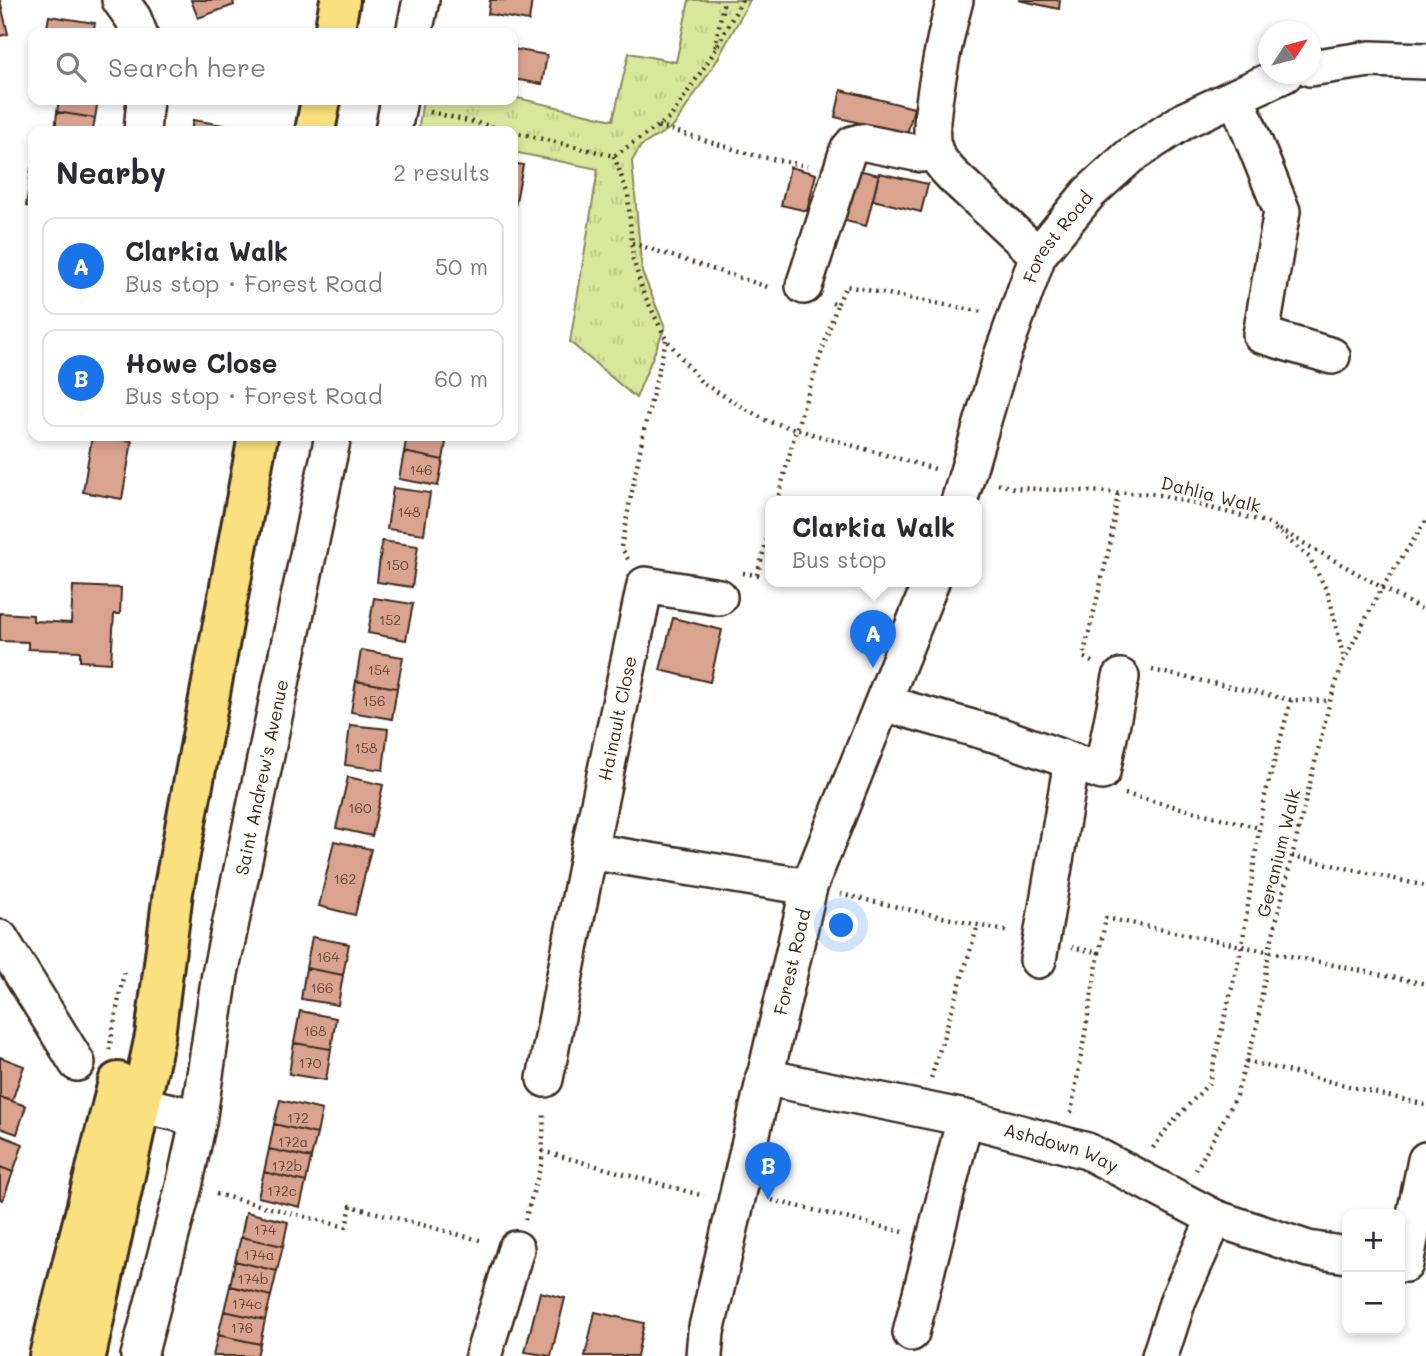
<!DOCTYPE html>
<meta charset="utf-8">
<style>
:root{--surface:#fff;--page:#f2f2f3;--text:#2b2b33;--muted:#7c7c81;--line:#e1e1e2;--accent:#1a73e8}
body{margin:0;font-family:Mali,sans-serif;background:var(--page);color:var(--text)}
.controls{position:absolute;right:21px;bottom:21px;display:grid;overflow:hidden;border-radius:14px;box-shadow:0 4px 10px #0003}
.controls button{width:63px;height:63px;display:grid;place-items:center;padding:0;border:0;border-bottom:2px solid var(--line);background:var(--surface);color:var(--text);font:35px sans-serif}
.compass{position:absolute;left:1258px;top:21px;width:63px;height:63px;border-radius:50%;background:var(--surface);box-shadow:0 4px 10px #0003;rotate:54deg}
.you{position:absolute;left:842px;top:926px;width:24px;height:24px;margin:-18px;border:5px solid #fff;border-radius:50%;background:#1a73e8;box-shadow:0 0 0 10px #1a73e833}
.badge{display:grid;place-items:center;width:46px;height:46px;border-radius:50%;background:var(--accent);color:#fff;font-size:23px;font-weight:700}
.pin{position:absolute;translate:-50% -58px;filter:drop-shadow(0 2px 4px #0008)}
.pin::after{content:'';position:absolute;top:37px;width:24px;height:21px;background:inherit;clip-path:polygon(0 0,100% 0,50% 100%)}
.popup{position:absolute;left:765px;top:496px;width:217px;height:91px;box-sizing:border-box;display:grid;place-content:center;border-radius:14px;background:var(--surface);filter:drop-shadow(0 2px 5px #0005);font-size:23px;white-space:nowrap;color:var(--muted)}
.popup b{font-size:26px;color:var(--text)}
.popup::after{content:'';position:absolute;left:50%;top:100%;margin-left:-14px;border:14px solid transparent;border-top-color:var(--surface)}
.list{margin:0;padding:0;list-style:none}
h2{display:flex;justify-content:space-between;align-items:center;height:91px;margin:0;padding:0 28px;font-size:30px}
h2 small{font-size:23px;font-weight:400;color:var(--muted)}
.list li{display:grid;grid-template-columns:46px 1fr auto;gap:21px;align-items:center;box-sizing:border-box;height:98px;margin:0 14px 14px;padding:0 14px;border:2px solid var(--line);border-radius:14px}
.list b{display:block;font-size:26px;white-space:nowrap}
.list p{margin:0;font-size:23px;white-space:nowrap;color:var(--muted)}
.list em{font-size:23px;font-style:normal;color:var(--muted)}
.icon{flex:none;width:38px;height:38px;fill:none;stroke:currentColor;stroke-width:2;stroke-linecap:round;stroke-linejoin:round}
.map{position:relative;flex:none;width:1426px;height:1356px;overflow:hidden}
.search{position:absolute;background:var(--surface);box-shadow:0 4px 10px #0003;left:28px;top:28px;width:490px;height:77px;display:flex;align-items:center;gap:18px;box-sizing:border-box;padding:0 24px;border-radius:14px;color:var(--muted);font-size:26px}
.panel{position:absolute;background:var(--surface);box-shadow:0 4px 10px #0003;left:28px;top:126px;width:490px;height:315px;border-radius:14px}
.map>svg:first-child{display:block}
</style>
<div class="map">
<svg width="1426" height="1356" viewBox="0 0 1426 1356">
<defs>
<pattern id="grass-tufts" width="24" height="20" patternUnits="userSpaceOnUse" patternTransform="scale(1.75)"><rect width="24" height="20" fill="#d8e79b"/><path d="M3 7l-1-3M5 7V3M7 7l1-3M15 17l-1-3M17 17v-4M19 17l1-3" fill="none" stroke="#bac685"/></pattern>
</defs>
<rect width="100%" height="100%" fill="#fff"/>
<filter id="ink" filterUnits="userSpaceOnUse"><feTurbulence type="fractalNoise" baseFrequency=".0143" numOctaves="2"/><feDisplacementMap in="SourceGraphic" scale="14" xChannelSelector="R" yChannelSelector="G"/><feConvolveMatrix kernelMatrix="1 2 1 2 8 2 1 2 1" color-interpolation-filters="sRGB"/></filter>
<g filter="url(#ink)">
<path fill="url(#grass-tufts)" stroke="#8a885c" stroke-width="2" d="M 689,0 L 750,0 L 716,62 L 674,126 L 641,146 L 632,161 L 642,272 L 665,327 L 636,398 L 570,342 L 598,169 L 513,152 L 513,131 L 418,131 L 423,100 L 513,100 L 513,97 L 613,120 L 629,53 L 676,62 Z"/>
<path fill="#d9a390" stroke="#3b2a1e" stroke-width="2" d="M 0,0 L 8,34 L 0,36 Z
M 191,0 L 233,0 L 234,5 L 198,18 Z
M 490,0 L 532,0 L 529,21 L 488,14 Z
M 1018,0 L 1060,0 L 1059,9 Z
M 49,16 L 95,23 L 93,33 L 46,33 Z
M 513,49 L 547,55 L 542,84 L 513,79 Z
M 841,90 L 914,108 L 907,134 L 835,117 Z
M 59,100 L 98,100 L 95,118 L 57,112 Z
M 57,112 L 95,118 L 93,131 L 55,131 Z
M 193,120 L 236,127 L 235,131 L 191,131 Z
M 513,163 L 523,165 L 513,217 Z
M 790,167 L 816,174 L 807,211 L 781,205 Z
M 31,168 L 33,168 L 33,186 L 29,186 Z
M 854,169 L 879,175 L 866,226 L 842,220 Z
M 879,173 L 928,184 L 921,212 L 873,200 Z
M 29,186 L 33,186 L 33,208 L 26,206 Z
M 92,436 L 132,441 L 122,499 L 83,492 Z
M 407,436 L 447,436 L 443,460 L 404,452 Z
M 404,452 L 443,460 L 438,486 L 399,479 Z
M 393,488 L 430,493 L 424,534 L 387,529 Z
M 382,541 L 418,546 L 412,587 L 377,582 Z
M 73,586 L 121,588 L 120,614 L 114,614 L 111,663 L 80,661 L 80,651 L 28,649 L 28,642 L 0,641 L 0,613 L 33,615 L 33,621 L 71,623 Z
M 374,598 L 413,604 L 406,640 L 368,633 Z
M 673,618 L 722,630 L 710,682 L 660,670 Z
M 361,650 L 403,657 L 397,688 L 356,681 Z
M 356,681 L 397,688 L 392,719 L 351,712 Z
M 350,725 L 388,729 L 383,770 L 345,765 Z
M 348,777 L 383,785 L 372,836 L 336,828 Z
M 334,841 L 371,849 L 355,915 L 319,906 Z
M 312,937 L 349,944 L 343,975 L 306,968 Z
M 306,968 L 343,975 L 338,1005 L 301,999 Z
M 300,1011 L 336,1018 L 331,1049 L 294,1043 Z
M 294,1043 L 331,1049 L 326,1080 L 289,1074 Z
M 0,1057 L 24,1066 L 12,1101 L 0,1097 Z
M 0,1097 L 26,1106 L 17,1134 L 0,1128 Z
M 280,1100 L 322,1110 L 317,1134 L 274,1124 Z
M 274,1124 L 317,1134 L 311,1158 L 269,1149 Z
M 0,1135 L 23,1144 L 13,1172 L 0,1167 Z
M 269,1149 L 311,1158 L 306,1182 L 264,1172 Z
M 0,1167 L 13,1172 L 3,1200 L 0,1199 Z
M 264,1172 L 306,1182 L 300,1207 L 258,1197 Z
M 246,1212 L 288,1222 L 283,1246 L 241,1237 Z
M 241,1237 L 283,1246 L 277,1271 L 235,1261 Z
M 235,1261 L 277,1271 L 271,1296 L 230,1286 Z
M 230,1286 L 271,1296 L 265,1320 L 224,1311 Z
M 540,1292 L 565,1298 L 551,1356 L 525,1352 Z
M 224,1311 L 265,1320 L 260,1344 L 218,1335 Z
M 595,1312 L 644,1323 L 637,1356 L 585,1356 Z
M 218,1335 L 260,1344 L 257,1356 L 213,1356 Z"/>
<g fill="none" stroke-linecap="round" stroke-linejoin="round">
<g stroke="#3b2a1e" stroke-width="40">
<g id="minor">
<path d="M 120,0 L 133,18 L 139,33"/>
<path d="M 955,0 C 947,29 925,124 934,150 C 938,160 945,168 953,176 L 1038,255"/>
<path d="M 414,33 L 421,0"/>
<path d="M 1310,68 L 1370,59 L 1426,61"/>
<path d="M 1236,97 L 1282,211 L 1261,335 L 1332,356"/>
<path d="M 142,131 L 145,100"/>
<path d="M 393,131 L 399,100"/>
<path d="M 804,286 L 848,150 L 853,144 L 861,142 L 921,154 L 934,148"/>
<path id="s1" d="M 959,502 L 1002,356 L 1038,255 L 1089,193 L 1130,156 L 1185,120 L 1285,74"/>
<path d="M 883,703 L 1001,736 L 1102,772 L 1121,677"/>
<path d="M 589,851 L 809,887"/>
<path d="M 0,938 L 77,1063"/>
<path d="M 1038,960 L 1072,761"/>
<path id="s2" d="M 764,1077 L 965,1118 L 1087,1151 L 1215,1218 L 1308,1249 L 1347,1255"/>
<path id="s3" d="M 545,1079 L 589,851 L 645,585 L 719,597"/>
<path d="M 140,1105 L 178,1113 L 198,1122"/>
<path d="M 1405,1264 L 1426,1160"/>
<path d="M 911,1333 L 965,1118"/>
<path id="s4" d="M 139,1356 L 184,1186 L 198,1122 L 220,974 L 333,436"/>
<path d="M 483,1356 L 516,1249"/>
<path id="s5" d="M 704,1356 L 706,1332 L 809,887 L 931,582"/>
<path d="M 1160,1356 L 1178,1300 L 1215,1218"/>
</g>
</g>
<g stroke="#3b2a1e" stroke-width="44">
<path id="major" d="M 334,33 L 340,0
M 315,131 L 321,100
M 49,1356 L 118,1082
M 86,1356 L 155,1036 L 173,892 L 258,436"/>
</g>
<path stroke="#3b2a1e" stroke-width="4.5" stroke-dasharray="2 5" stroke-linecap="butt" d="M 715,47 L 724,0
M 430,112 L 511,131
M 658,126 L 753,155 L 807,166
M 513,132 L 614,156 L 670,118 L 713,54 L 742,0
M 614,156 L 628,195 L 633,259 L 643,292 L 666,339 L 702,383 L 767,421 L 935,469
M 632,243 L 771,288
M 832,303 L 837,305 L 846,286 L 983,312
M 998,484 L 1014,488 L 1155,494 L 1266,522 L 1426,612
M 777,502 L 796,430 L 837,305
M 1275,529 L 1309,557 L 1329,595 L 1344,659
M 628,559 L 621,547 L 644,430 L 666,340
M 743,573 L 757,575 L 770,529
M 1092,662 L 1083,657 L 1110,545 L 1118,492
M 1152,670 L 1291,700 L 1330,701
M 1125,794 L 1260,828
M 1292,856 L 1426,886
M 840,894 L 1009,932
M 1099,953 L 1106,918 L 1426,984
M 109,1050 L 124,972
M 1246,1061 L 1426,1105
M 931,1078 L 978,925
M 1071,1113 L 1099,953 L 1072,947
M 1153,1148 L 1169,1126 L 1209,1083 L 1242,946 L 1263,803 L 1291,700
M 542,1151 L 704,1196
M 1196,1170 L 1235,1099 L 1257,1026 L 1269,951 L 1330,701 L 1344,660 L 1383,586 L 1426,521
M 216,1194 L 346,1227 L 351,1206 L 483,1241
M 772,1200 L 903,1232
M 525,1220 L 542,1162 L 544,1112"/>
<use href="#minor" stroke="#fff" stroke-width="35"/>
<use href="#major" stroke="#fbe080" stroke-width="38"/>
</g>
</g>
<g text-anchor="middle" dominant-baseline="central" stroke-width="5" stroke-linejoin="round" paint-order="stroke">
<g font-size="14" fill="#62483a">
<text x="421" y="469">146</text>
<text x="409" y="511">148</text>
<text x="397" y="564">150</text>
<text x="390" y="619">152</text>
<text x="379" y="669">154</text>
<text x="374" y="700">156</text>
<text x="366" y="747">158</text>
<text x="360" y="807">160</text>
<text x="345" y="878">162</text>
<text x="328" y="956">164</text>
<text x="322" y="987">166</text>
<text x="315" y="1030">168</text>
<text x="310" y="1062">170</text>
<text x="298" y="1117">172</text>
<text x="293" y="1141">172a</text>
<text x="287" y="1165">172b</text>
<text x="282" y="1190">172c</text>
<text x="265" y="1229">174</text>
<text x="259" y="1254">174a</text>
<text x="253" y="1278">174b</text>
<text x="247" y="1303">174c</text>
<text x="242" y="1327">176</text>
</g>
<g font-size="18" fill="#3b2a1e" stroke="#fff">
<text stroke="none"><textPath href="#s1" startOffset="285">Forest Road</textPath></text>
<text transform="translate(1211 494) rotate(14)">Dahlia Walk</text>
<text stroke="none"><textPath href="#s3" startOffset="368">Hainault Close</textPath></text>
<text stroke="none"><textPath href="#s4" startOffset="592">Saint Andrew's Avenue</textPath></text>
<text transform="translate(1278 853) rotate(-76)">Geranium Walk</text>
<text stroke="none"><textPath href="#s5" startOffset="404">Forest Road</textPath></text>
<text stroke="none"><textPath href="#s2" startOffset="306">Ashdown Way</textPath></text>
</g>
</g>
</svg>
<div class="controls">
<button>+</button>
<button>−</button>
</div>
<svg class="compass" viewBox="-18 -18 36 36"><path d="M0-13l5 13h-10z" fill="#e53935"/><path d="M0 13l5-13h-10z" fill="#7c7c81"/></svg>
<div class="you"></div>
<div class="pin badge" style="left:873px;top:668px">A</div>
<div class="popup"><b>Clarkia Walk</b>Bus stop</div>
<div class="pin badge" style="left:768px;top:1200px">B</div>
<div class="search"><svg class="icon" aria-label="search" viewBox="0 0 24 24"><circle cx="10" cy="10" r="6"/><path d="M15 15l6 6"/></svg>Search here</div>
<section class="panel">
<h2>Nearby<small>2 results</small></h2>
<ul class="list">
<li><span class="badge">A</span><div><b>Clarkia Walk</b><p>Bus stop · Forest Road</p></div><em>50 m</em></li>
<li><span class="badge">B</span><div><b>Howe Close</b><p>Bus stop · Forest Road</p></div><em>60 m</em></li>
</ul>
</section>
</div>
